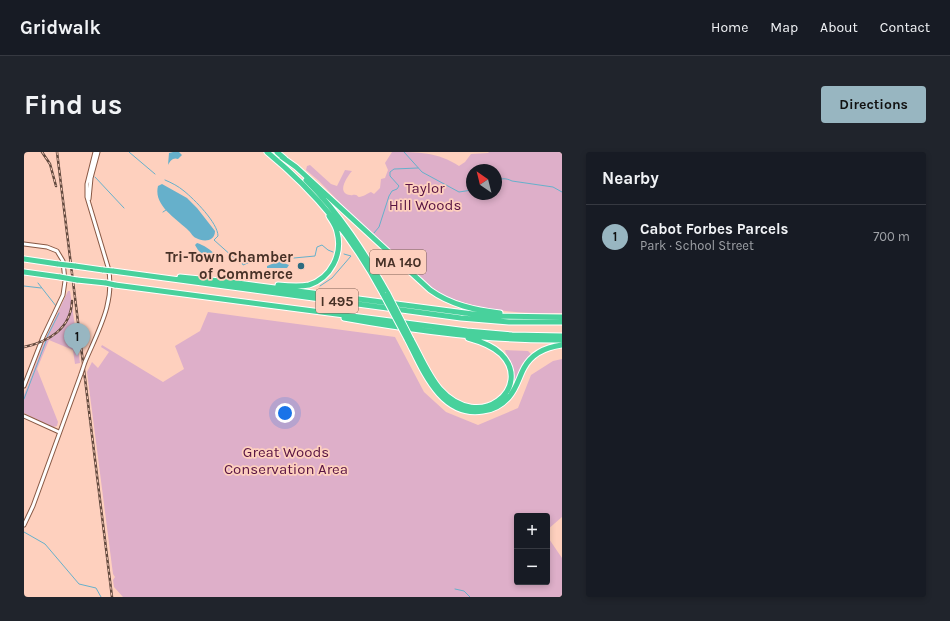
<!DOCTYPE html>
<meta charset="utf-8">
<style>
:root{--surface:#171b24;--page:#20242c;--text:#f1f3f6;--muted:#9ea1a6;--line:#363941;--accent:#98b6c1}
body{margin:0;font-family:Karla,sans-serif;background:var(--page);color:var(--text)}
.controls{position:absolute;right:12px;bottom:12px;display:grid;overflow:hidden;border-radius:4px;box-shadow:0 2px 6px #0003}
.controls button{width:36px;height:36px;display:grid;place-items:center;padding:0;border:0;border-bottom:1px solid var(--line);background:var(--surface);color:var(--text);font:20px sans-serif}
.compass{position:absolute;left:442px;top:12px;width:36px;height:36px;border-radius:50%;background:var(--surface);box-shadow:0 2px 6px #0003;rotate:325deg}
.you{position:absolute;left:261px;top:261px;width:14px;height:14px;margin:-10px;border:3px solid #fff;border-radius:50%;background:#1a73e8;box-shadow:0 0 0 6px #1a73e833}
.badge{display:grid;place-items:center;width:26px;height:26px;border-radius:50%;background:var(--accent);color:#111;font-size:13px;font-weight:700}
.pin{position:absolute;translate:-50% -33px;filter:drop-shadow(0 1px 2px #0008)}
.pin::after{content:'';position:absolute;top:21px;width:14px;height:12px;background:inherit;clip-path:polygon(0 0,100% 0,50% 100%)}
.list{margin:0;padding:0;list-style:none}
h2{display:flex;justify-content:space-between;align-items:center;height:52px;margin:0;padding:0 16px;font-size:17px}
h2 small{font-size:13px;font-weight:400;color:var(--muted)}
.list li{display:grid;grid-template-columns:26px 1fr auto;gap:12px;align-items:center;box-sizing:border-box;height:64px;padding:0 16px;border-top:1px solid var(--line)}
.list b{display:block;font-size:15px;white-space:nowrap}
.list p{margin:0;font-size:13px;white-space:nowrap;color:var(--muted)}
.list em{font-size:13px;font-style:normal;color:var(--muted)}
.map{position:relative;flex:none;width:538px;height:445px;overflow:hidden;border-radius:4px}
header{display:flex;align-items:center;gap:24px;box-sizing:border-box;height:56px;padding:0 20px;background:var(--surface);border-bottom:1px solid var(--line)}
header strong{font-size:19px}
nav{display:flex;gap:22px;margin-inline-start:auto;font-size:14px}
.intro{display:flex;align-items:center;justify-content:space-between;box-sizing:border-box;height:96px;padding:0 24px}
h1{margin:0;font-size:28px}
.button{padding:10px 18px;border-radius:4px;background:var(--accent);color:#111;font-size:14px;font-weight:700}
main{display:flex;gap:24px;padding:0 24px}
aside{flex:1;background:var(--surface);border-radius:4px;box-shadow:0 2px 6px #0003}
.map>svg:first-child{display:block}
</style>
<header>
<strong>Gridwalk</strong>
<nav><a>Home</a><a>Map</a><a>About</a><a>Contact</a></nav>
</header>
<div class="intro"><h1>Find us</h1><a class="button">Directions</a></div>
<main>
<div class="map">
<svg width="538" height="445" viewBox="0 0 538 445">
<rect width="100%" height="100%" fill="#fed0be"/>
<path fill="#deafc9" fill-rule="evenodd" d="M 368,0 C 394,0 414,0 435,14 L 441,10 L 447,2 L 464,1 L 465,0 L 538,0 L 538,161 C 496,162 451,159 413,140 L 325,60 L 295,29 L 282,18 L 283,14 L 286,13 L 307,32 L 313,34 L 321,18 L 328,19 C 323,25 312,41 326,43 C 330,44 327,42 332,43 C 333,43 334,45 335,45 C 339,45 344,41 347,40 L 350,42 L 356,36 L 357,27 L 361,26 L 364,18 L 361,11 ZM 448,18 L 472,18 L 472,42 L 448,42 Z
M 44,139 L 46,139 L 56,211 L 51,212 L 49,198 L 25,188 L 13,217 L 34,270 L 33,274 L 29,275 L 0,261 L 0,243 L 21,188 Z
M 184,160 L 371,185 L 400,240 L 422,260 L 454,273 L 494,256 L 507,223 L 529,209 L 538,207 L 538,365 L 523,378 L 523,364 L 493,364 L 493,430 L 523,430 L 523,384 L 538,406 L 538,445 L 99,445 L 90,435 L 89,428 L 91,425 L 89,422 L 63,220 L 68,210 L 74,216 L 85,200 L 77,195 L 78,193 L 139,230 L 160,217 L 151,194 L 176,179 Z
M 481,198 L 504,199 L 507,202 L 498,212 L 491,233 L 488,234 C 490,225 490,218 487,210 C 485,205 482,203 481,198 Z"/>
<path fill="#66b0cb" d="M 149,0 L 155,0 L 158,3 L 154,7 C 149,5 146,9 144,13 L 145,1 Z
M 138,32 L 163,46 L 173,56 L 191,79 C 191,90 179,90 172,86 C 169,85 167,81 165,79 C 153,67 129,54 134,34 Z
M 173,91 C 180,93 191,100 194,107 L 188,105 L 182,106 L 174,98 L 171,93 Z
M 255,109 L 265,113 L 263,116 L 243,116 L 243,114 Z"/>
<g fill="none" stroke-linecap="round" stroke-linejoin="round">
<path stroke="#66b0cb" stroke-width="1" d="M 105,0 L 131,22
M 380,0 L 398,20 L 435,40 L 448,38
M 71,25 L 100,56
M 141,28 C 148,31 154,34 160,39 C 170,47 194,71 194,84 L 190,88 L 209,105 L 217,109 L 219,113 C 233,107 247,100 262,103
M 472,29 C 478,26 482,26 488,29 L 529,35 L 538,40
M 139,60 L 142,58
M 350,81 L 355,75 L 365,44 L 368,39 L 373,37 L 375,34 L 366,24 L 366,20 L 370,17 L 394,16
M 270,106 L 291,104 L 293,95 L 298,93 L 304,98 L 309,100
M 14,131 L 32,154
M 0,134 L 17,136
M 296,134 L 308,126 L 327,104 L 320,102
M 23,185 L 35,161
M 0,247 L 22,189
M 0,380 L 21,392 L 55,432 L 72,436 L 77,445
M 431,437 L 440,439 L 446,445"/>
<g stroke="#885844" stroke-width="5">
<path id="secondary" d="M 65,47 L 67,26 L 74,0
M 0,92 L 23,95 L 33,99 L 39,109 L 41,129 L 39,143 L 19,185 L 0,234
M 61,210 C 74,179 92,149 84,115 L 63,45 L 63,32 L 71,0
M 0,264 L 35,280
M 0,373 L 9,354 L 57,222"/>
</g>
<g stroke="#fff" stroke-width="7">
<path id="highway" d="M 243,0 C 293,41 328,85 359,142
M 253,0 L 261,7
M 258,5 L 272,15 L 406,138 C 427,153 451,158 476,161
M 282,28 C 316,62 341,101 364,142
M 0,107 L 34,112
M 51,114 L 79,118
M 89,119 L 437,166 L 485,170 L 538,170
M 0,120 L 36,125
M 156,125 L 206,130 L 464,164 L 538,165
M 53,128 L 82,131
M 91,133 L 443,179 L 488,183 L 538,184
M 254,133 C 264,134 275,135 285,133 C 307,126 319,102 313,80 C 312,74 308,69 305,64
M 320,166 C 392,179 465,189 538,188
M 383,187 C 398,216 416,266 459,259 C 469,258 478,253 485,245 C 493,236 495,225 500,216 C 508,201 523,195 538,193
M 387,187 C 396,203 404,223 416,237 C 456,282 510,235 477,202 C 468,193 455,189 444,186"/>
</g>
<use href="#secondary" stroke="#fff" stroke-width="3"/>
<use href="#highway" stroke="#48d19c" stroke-width="5"/>
<g stroke="#62493e" stroke-width="2.5">
<path id="rail" d="M 18,0 L 26,12 L 32,34
M 33,0 L 88,445
M 0,195 C 24,190 47,177 48,149"/>
</g>
<use href="#rail" stroke="#fed0be" stroke-width="1" stroke-dasharray="3" stroke-linecap="butt"/>
<g stroke="#885844" stroke-width="5" stroke-linecap="butt">
<path id="secondary-bridge" d="M 57,222 L 61,210"/>
</g>
<g stroke="#fff" stroke-width="7" stroke-linecap="butt">
<path id="highway-bridge" d="M 34,112 L 51,114
M 79,118 L 89,119
M 36,125 L 53,128
M 82,131 L 91,133
M 359,142 L 383,187
M 364,142 L 387,187"/>
</g>
<use href="#secondary-bridge" stroke="#fff" stroke-width="3"/>
<use href="#highway-bridge" stroke="#48d19c" stroke-width="5"/>
</g>
<circle fill="#2c6b80" stroke="#fed0be" stroke-width="1.5" cx="277" cy="114" r="4"/>
<g text-anchor="middle" dominant-baseline="central" stroke-width="3.5" stroke-linejoin="round" paint-order="stroke">
<g fill="#fed0be" stroke="#7e6154" stroke-width="1">
<rect x="346" y="98" width="56" height="24" rx="3"/>
<rect x="292" y="137" width="42" height="24" rx="3"/>
</g>
<g font-size="14" font-weight="bold" fill="#473127">
<text x="374" y="110">MA 140</text>
<text x="313" y="149">I 495</text>
</g>
<g font-size="15" fill="#591443" stroke="#fed0be">
<text x="401" y="36">Taylor<tspan x="401" dy="17">Hill Woods</tspan></text>
<text x="262" y="300">Great Woods<tspan x="262" dy="17">Conservation Area</tspan></text>
</g>
<g font-size="15" font-weight="bold" fill="#473127" stroke="#fed0be" text-anchor="end">
<text x="269" y="105">Tri-Town Chamber<tspan x="269" dy="17">of Commerce</tspan></text>
</g>
</g>
</svg>
<div class="controls">
<button>+</button>
<button>−</button>
</div>
<svg class="compass" viewBox="-18 -18 36 36"><path d="M0-13l5 13h-10z" fill="#e53935"/><path d="M0 13l5-13h-10z" fill="#9ea1a6"/></svg>
<div class="you"></div>
<div class="pin badge" style="left:53px;top:204px">1</div>
</div>
<aside>
<h2>Nearby<small></small></h2>
<ul class="list">
<li><span class="badge">1</span><div><b>Cabot Forbes Parcels</b><p>Park · School Street</p></div><em>700 m</em></li>
</ul>
</aside>
</main>
